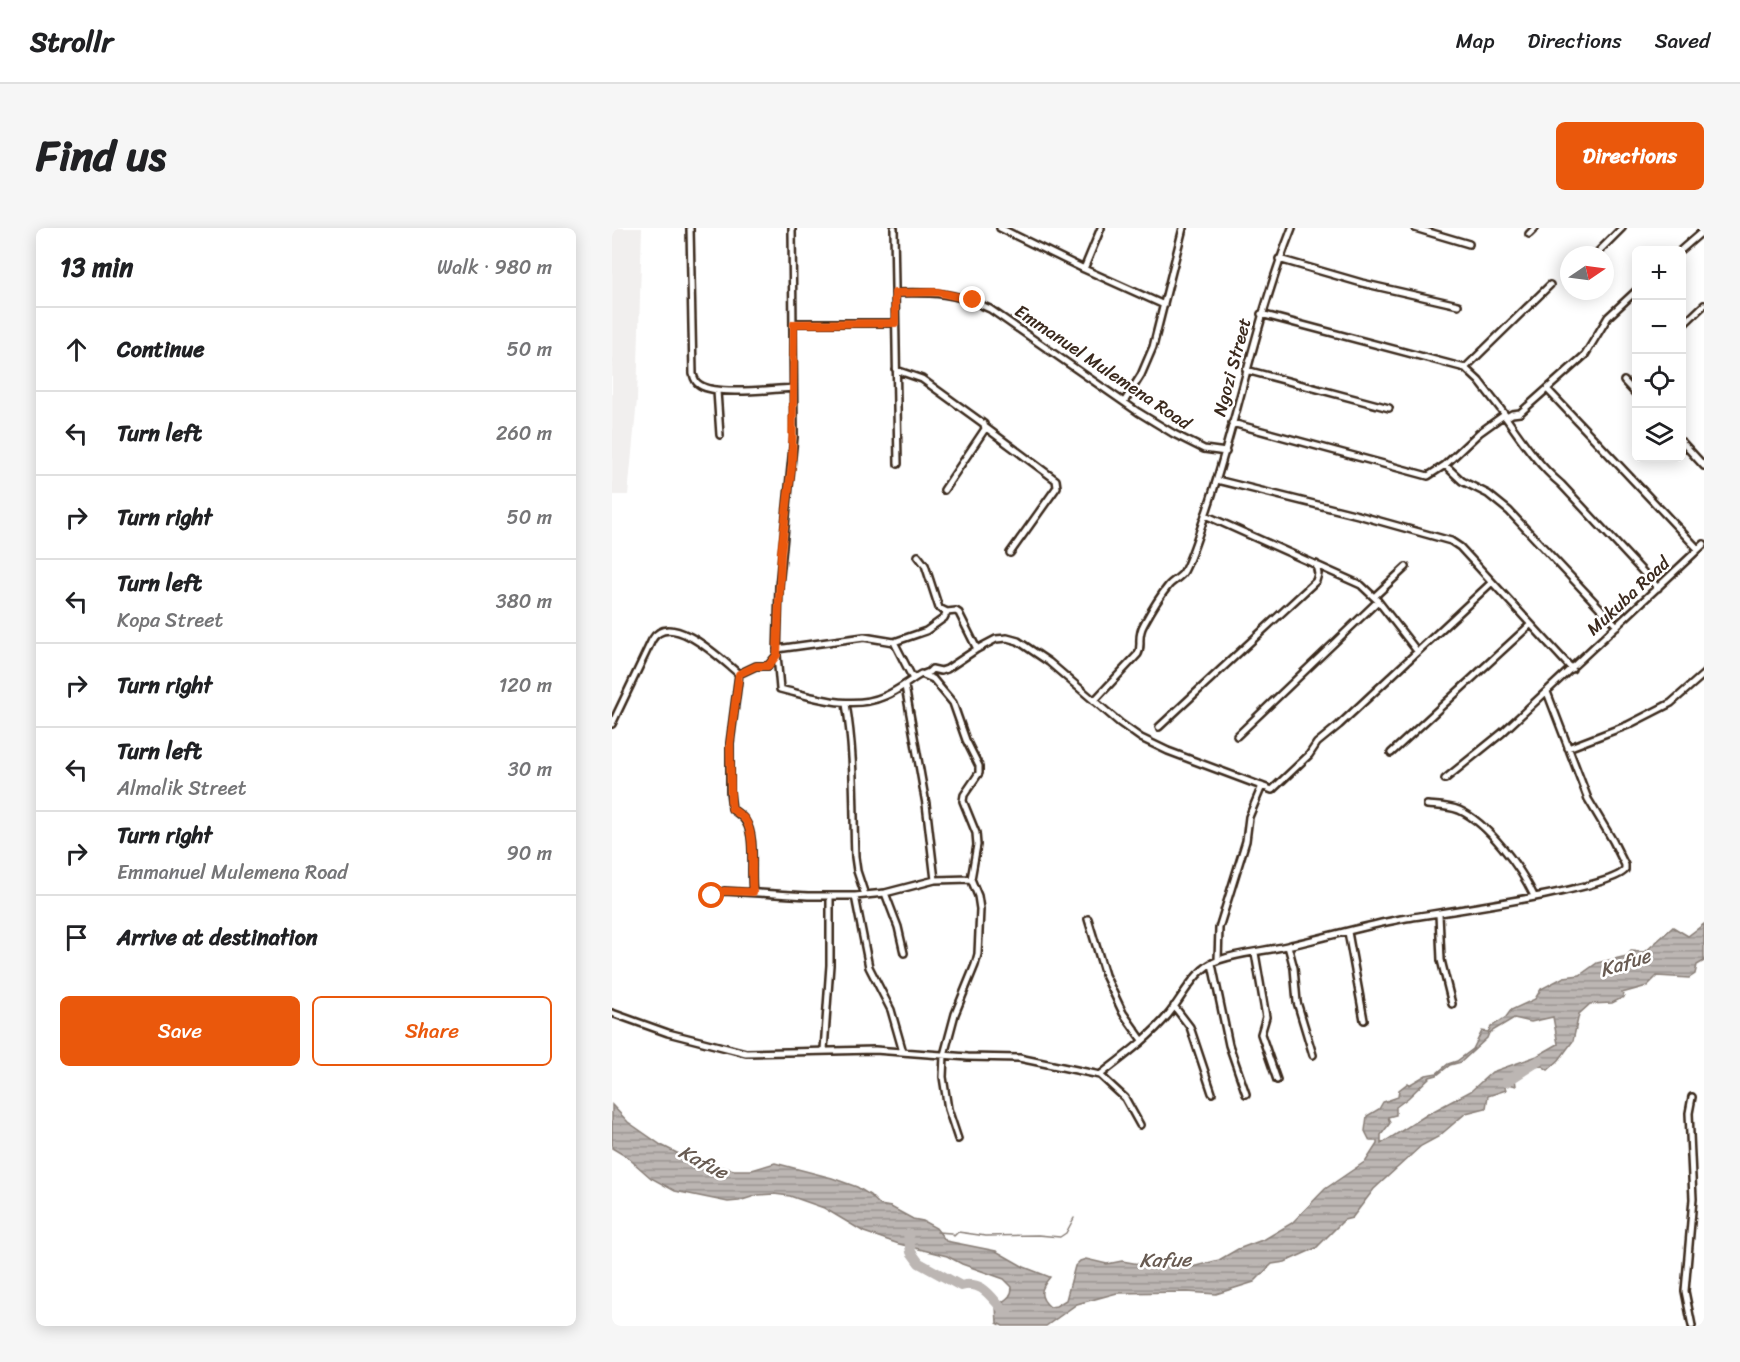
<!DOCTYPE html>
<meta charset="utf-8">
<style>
:root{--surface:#fff;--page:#f6f6f6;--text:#202124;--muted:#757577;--line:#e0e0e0;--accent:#ea580c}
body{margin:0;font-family:Sriracha,sans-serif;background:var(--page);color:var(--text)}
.controls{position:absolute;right:18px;top:18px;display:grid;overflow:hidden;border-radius:9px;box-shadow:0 3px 15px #0003}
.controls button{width:54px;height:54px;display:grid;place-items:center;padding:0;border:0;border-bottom:2px solid var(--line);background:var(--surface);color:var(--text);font:30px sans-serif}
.compass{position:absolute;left:948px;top:18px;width:54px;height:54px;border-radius:50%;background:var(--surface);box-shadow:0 3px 15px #0003;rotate:77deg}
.stop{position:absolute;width:18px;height:18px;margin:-14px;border:4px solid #ea580c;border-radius:50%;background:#fff}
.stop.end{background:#ea580c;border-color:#fff;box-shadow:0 2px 6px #0008}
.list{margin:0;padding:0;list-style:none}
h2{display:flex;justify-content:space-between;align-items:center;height:78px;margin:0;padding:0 24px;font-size:26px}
h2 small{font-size:20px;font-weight:400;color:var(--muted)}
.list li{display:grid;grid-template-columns:39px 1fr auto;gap:18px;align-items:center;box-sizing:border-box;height:84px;padding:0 24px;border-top:2px solid var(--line)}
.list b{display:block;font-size:22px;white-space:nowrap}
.list p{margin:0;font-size:20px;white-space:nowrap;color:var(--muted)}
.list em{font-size:20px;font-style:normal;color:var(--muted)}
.actions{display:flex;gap:12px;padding:18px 24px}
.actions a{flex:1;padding:14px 0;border:2px solid var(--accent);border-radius:9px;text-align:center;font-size:21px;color:var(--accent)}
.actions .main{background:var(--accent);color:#fff}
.icon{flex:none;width:33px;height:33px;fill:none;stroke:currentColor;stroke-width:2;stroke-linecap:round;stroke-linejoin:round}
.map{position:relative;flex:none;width:1092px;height:1098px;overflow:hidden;border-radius:9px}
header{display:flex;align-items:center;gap:36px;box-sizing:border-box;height:84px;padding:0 30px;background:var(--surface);border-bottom:2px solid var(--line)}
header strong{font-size:28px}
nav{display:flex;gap:33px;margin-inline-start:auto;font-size:21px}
.intro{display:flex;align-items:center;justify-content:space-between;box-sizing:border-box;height:144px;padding:0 36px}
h1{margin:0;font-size:42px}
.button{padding:15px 27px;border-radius:9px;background:var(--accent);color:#fff;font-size:21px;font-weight:700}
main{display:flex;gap:36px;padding:0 36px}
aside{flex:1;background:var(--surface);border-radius:9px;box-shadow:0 3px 15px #0003}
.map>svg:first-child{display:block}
</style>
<header>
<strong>Strollr</strong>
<nav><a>Map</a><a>Directions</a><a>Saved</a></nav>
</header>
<div class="intro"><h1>Find us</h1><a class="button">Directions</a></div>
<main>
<aside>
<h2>13 min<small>Walk · 980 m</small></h2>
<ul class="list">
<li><svg class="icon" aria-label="ahead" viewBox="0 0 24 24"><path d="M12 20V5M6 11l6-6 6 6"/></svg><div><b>Continue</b></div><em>50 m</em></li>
<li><svg class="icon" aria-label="left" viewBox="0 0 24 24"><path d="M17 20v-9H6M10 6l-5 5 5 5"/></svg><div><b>Turn left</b></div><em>260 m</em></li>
<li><svg class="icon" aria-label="right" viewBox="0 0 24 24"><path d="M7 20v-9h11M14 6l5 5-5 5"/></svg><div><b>Turn right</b></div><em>50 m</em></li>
<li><svg class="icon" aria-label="left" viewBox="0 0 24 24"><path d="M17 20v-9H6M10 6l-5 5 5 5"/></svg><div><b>Turn left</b><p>Kopa Street</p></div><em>380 m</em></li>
<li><svg class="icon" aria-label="right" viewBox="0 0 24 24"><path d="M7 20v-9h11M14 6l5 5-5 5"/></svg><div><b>Turn right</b></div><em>120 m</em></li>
<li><svg class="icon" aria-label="left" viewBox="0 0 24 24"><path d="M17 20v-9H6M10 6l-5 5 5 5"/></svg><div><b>Turn left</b><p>Almalik Street</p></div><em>30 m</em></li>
<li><svg class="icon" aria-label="right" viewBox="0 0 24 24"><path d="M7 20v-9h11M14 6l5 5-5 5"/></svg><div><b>Turn right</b><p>Emmanuel Mulemena Road</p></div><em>90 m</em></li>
<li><svg class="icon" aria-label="arrive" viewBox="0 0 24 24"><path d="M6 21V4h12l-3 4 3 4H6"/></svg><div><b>Arrive at destination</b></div></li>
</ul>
<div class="actions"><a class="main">Save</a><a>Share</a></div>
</aside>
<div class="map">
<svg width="1092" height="1098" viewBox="0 0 1092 1098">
<defs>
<pattern id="water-rules" width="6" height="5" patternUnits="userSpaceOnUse" patternTransform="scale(1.5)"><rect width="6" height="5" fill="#bcb6b3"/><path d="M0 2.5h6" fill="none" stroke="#9a9491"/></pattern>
</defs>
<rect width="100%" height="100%" fill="#fff"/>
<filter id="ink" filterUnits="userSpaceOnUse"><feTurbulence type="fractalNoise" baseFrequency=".0167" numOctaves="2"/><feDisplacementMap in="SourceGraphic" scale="12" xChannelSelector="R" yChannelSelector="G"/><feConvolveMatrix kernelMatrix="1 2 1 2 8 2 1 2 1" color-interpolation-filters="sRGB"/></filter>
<g filter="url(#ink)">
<path fill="#f1efee" d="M 0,0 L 30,0 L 25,172 L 16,267 L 0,267 Z"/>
<path fill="url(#water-rules)" stroke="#887e77" stroke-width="1.5" fill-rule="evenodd" d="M 1092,696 L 1092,733 L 1085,737 L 1083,746 L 1077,750 L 1045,748 L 1035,758 L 1010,765 L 1012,769 L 1000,775 L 978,776 L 967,786 L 961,813 L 947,832 L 936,842 L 930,838 L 913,840 L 903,850 L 904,858 L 897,856 L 893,859 L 894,862 L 876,868 L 874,880 L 854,885 L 826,909 L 809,918 L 762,961 L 740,990 L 732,992 L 704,1020 L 673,1034 L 660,1036 L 642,1054 L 604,1066 L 575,1064 L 505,1065 L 465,1076 L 434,1098 L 391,1098 L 385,1095 L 384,1079 C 391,1072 400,1071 400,1059 L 392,1051 L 350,1036 L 335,1028 L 287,1016 L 252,1004 L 212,980 L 178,968 L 162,966 L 146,967 L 127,973 L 116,974 L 63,963 L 39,950 L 15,929 L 0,920 L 0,877 L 16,894 L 49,917 L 67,926 L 86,933 L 122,942 L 140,942 L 163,935 L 220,950 L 245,959 L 258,967 L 268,977 L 279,979 L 301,991 L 311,993 L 324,1000 L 334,1013 L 384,1023 L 412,1039 L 438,1049 C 428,1061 426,1069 438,1079 L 444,1078 L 454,1072 L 463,1038 L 468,1033 L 474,1031 L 495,1036 L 510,1033 L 533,1037 L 545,1035 L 580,1039 L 607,1032 L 626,1021 L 653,1011 L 680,995 L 713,961 L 754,933 L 765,916 L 765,913 L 758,913 L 753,903 L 755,888 L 767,881 L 771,874 L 786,869 L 787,862 L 796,855 L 797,857 L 814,847 L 825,845 L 836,836 L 845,833 L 861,821 L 870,803 L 876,804 L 879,799 L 894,789 L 899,782 L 923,771 L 929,761 L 952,749 L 968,747 L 985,735 L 1015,728 L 1019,723 L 1033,724 L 1061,699 L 1076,708 ZM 941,789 L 946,816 L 925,828 L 880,844 L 859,863 L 816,886 L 769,916 L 769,907 L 778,895 L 776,889 L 784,887 L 784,879 L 796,870 L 818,849 L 825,847 L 838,837 L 849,834 L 875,810 L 877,805 L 902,790 L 919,794 Z"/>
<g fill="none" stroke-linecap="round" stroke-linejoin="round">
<path stroke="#887e77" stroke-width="1.5" d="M 325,1004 L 339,1005 L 342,1008 L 346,1004 L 374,1008 L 426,1007 L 448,1009 L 454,1005 L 462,990"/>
<path stroke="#bcb6b3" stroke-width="10" d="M 894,854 L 928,832
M 296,1006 L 299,1024 L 307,1035 L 349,1058 C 370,1052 378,1068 391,1082 L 396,1083"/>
<g stroke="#3b2a1e" stroke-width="10">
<path id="minor" d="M 78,0 L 81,146 C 82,150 84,155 88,157 C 105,168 160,161 181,160
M 180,0 L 182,209 L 167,358 L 165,427 L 168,461 C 202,469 239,483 273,468 C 287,462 297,453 309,446 L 321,451 L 341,475 L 354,512 L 367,538 L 367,545 L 352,567 L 351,573 L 364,605 L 365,617 L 359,651 L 366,668 L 368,681 L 366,726 L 363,737 L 343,786 L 332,827 L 331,849 L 336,881 L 346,911
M 282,0 L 286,236
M 388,0 L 472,41 L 552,77
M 803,0 L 857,16
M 917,6 L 923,0
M 1069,22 L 1092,2
M 983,27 L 1010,0
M 667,31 L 750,55 L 846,77
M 472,41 L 489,0
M 283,65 C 320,64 344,64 378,81 L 526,184 L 562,206 L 592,221 L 614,224
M 649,86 L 853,140 L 867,153 L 894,188
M 181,95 L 283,95
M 1070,98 L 1092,77
M 853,140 L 938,57
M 284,142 L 310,151 L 372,196 L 373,201 L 332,262
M 634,142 L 777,180
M 1012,153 L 1024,166
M 935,161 L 1086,321
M 105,163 L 108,207
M 512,174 L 529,147 L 541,119 L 571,0
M 892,187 C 909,211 926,237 949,256 L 1046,360
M 620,195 L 816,248 L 833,237 L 867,205 L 892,187 L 895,189 L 900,186 L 908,185 L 973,127 L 996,89 L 1024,63
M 373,199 L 444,252 L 445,259 L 398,325
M 1070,214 L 1092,238
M 833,237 L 850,253 L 876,266 L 897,283 L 1005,398
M 605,252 L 746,287 L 839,313 L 848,319 L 960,441
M 593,287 L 749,357 L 766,373 L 805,423
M 762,369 L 794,339
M 335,384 L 344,383 L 347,385 L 365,421
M 282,414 L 301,451
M 165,421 L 252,409 L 282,414 L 314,403 L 332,390 L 335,384 L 327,380 L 313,337 L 306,328
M 127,446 L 118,515 L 118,564 L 120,581 C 125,585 131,588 134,594 C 144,609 138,645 141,664
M 127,446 L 144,438 L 156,438 L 165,427
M 312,446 L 317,444 L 320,441 L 329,443 L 335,441 L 365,421 L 384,411 L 395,410 L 406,413 L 437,434 L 508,495 L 529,510 L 556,523 L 660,562 L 697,527 L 705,515 L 727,497 L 879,355
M 293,458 L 314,576 L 323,652
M 482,473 L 526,426 C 531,416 524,410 532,396 C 539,383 548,368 557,357 C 561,353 567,350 571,345 C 579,332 588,301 594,285 C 626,191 643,93 680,0
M 234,476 C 243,527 241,578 243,629 L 245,643 L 253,667
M 0,496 L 40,412 C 58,381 110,432 127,446
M 547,499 L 704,353 L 706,346 L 704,336
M 625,508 L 766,373
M 956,520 L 1016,497 L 1059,475 L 1092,446
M 779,525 L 918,397
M 833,551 L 890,505 L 1092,316
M 815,577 C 825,578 837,578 847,582 C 876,595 909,640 922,668
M 273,665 L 286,699 L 292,725
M 100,668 L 112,663 L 196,668 L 243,668 L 273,665 L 323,652 L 359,651
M 243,668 L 257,739 L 279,782 L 291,824
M 827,686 L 829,732 L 840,776
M 476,691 L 493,747 L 511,785 L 530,812
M 736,704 L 752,792
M 676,718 L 682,740 L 685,774 L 701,827
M 643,725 L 654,789 L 649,806 L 665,852
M 606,732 L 607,700 L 634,613 L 637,589 L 650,558
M 600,736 L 617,817 L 634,866
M 562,778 L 578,799 L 600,865
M 0,785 L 56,805 L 134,825 L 263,822 L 356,829 L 407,830 L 488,847 C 511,829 537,810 556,787 C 571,769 583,740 607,732 C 630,724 656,723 679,717 C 715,709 752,698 789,691 C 824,685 997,662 1013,642 L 1013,637 L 1001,613 L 976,571 L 935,464
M 212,822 L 218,737 L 218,669
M 488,847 L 513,870 L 528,897
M 1080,869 L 1077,885 L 1081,971 L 1073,1063 L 1080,1098"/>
</g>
<use href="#minor" stroke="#fff" stroke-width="5"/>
</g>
</g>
<g fill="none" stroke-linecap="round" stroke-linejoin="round" filter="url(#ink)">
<path stroke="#ea580c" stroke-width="8" d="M 100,668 L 112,663 L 141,664 C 138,645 144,609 134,593 C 131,588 125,585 120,581 L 119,573 L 118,515 L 127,446 L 144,438 L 156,438 L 165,427 L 169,325 L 180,236 L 182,96 L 283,95 L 283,65 L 325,64 L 361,72"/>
</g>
<g text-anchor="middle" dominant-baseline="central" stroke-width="5" stroke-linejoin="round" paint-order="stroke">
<g font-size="18" fill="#3b2a1e" stroke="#fff">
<text transform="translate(491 139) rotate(34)">Emmanuel Mulemena Road</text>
<text transform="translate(620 139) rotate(-75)">Ngozi Street</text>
<text transform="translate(1016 368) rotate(-43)">Mukuba Road</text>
</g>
<g font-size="20" font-style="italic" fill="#685b52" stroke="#fff">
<text transform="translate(1013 735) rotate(-18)">Kafue</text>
<text transform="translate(91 934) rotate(27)">Kafue</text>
<text transform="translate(553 1032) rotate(-1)">Kafue</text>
</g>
</g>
</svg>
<div class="controls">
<button>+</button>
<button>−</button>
<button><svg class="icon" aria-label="locate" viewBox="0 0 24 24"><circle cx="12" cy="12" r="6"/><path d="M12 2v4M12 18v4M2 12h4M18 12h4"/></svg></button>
<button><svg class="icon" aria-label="layers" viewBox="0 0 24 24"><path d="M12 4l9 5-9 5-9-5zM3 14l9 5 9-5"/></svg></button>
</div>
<svg class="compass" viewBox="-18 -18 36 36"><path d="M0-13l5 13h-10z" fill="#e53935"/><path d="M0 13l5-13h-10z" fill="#757577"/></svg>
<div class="stop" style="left:100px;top:668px"></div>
<div class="stop end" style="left:361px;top:72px"></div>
</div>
</main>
